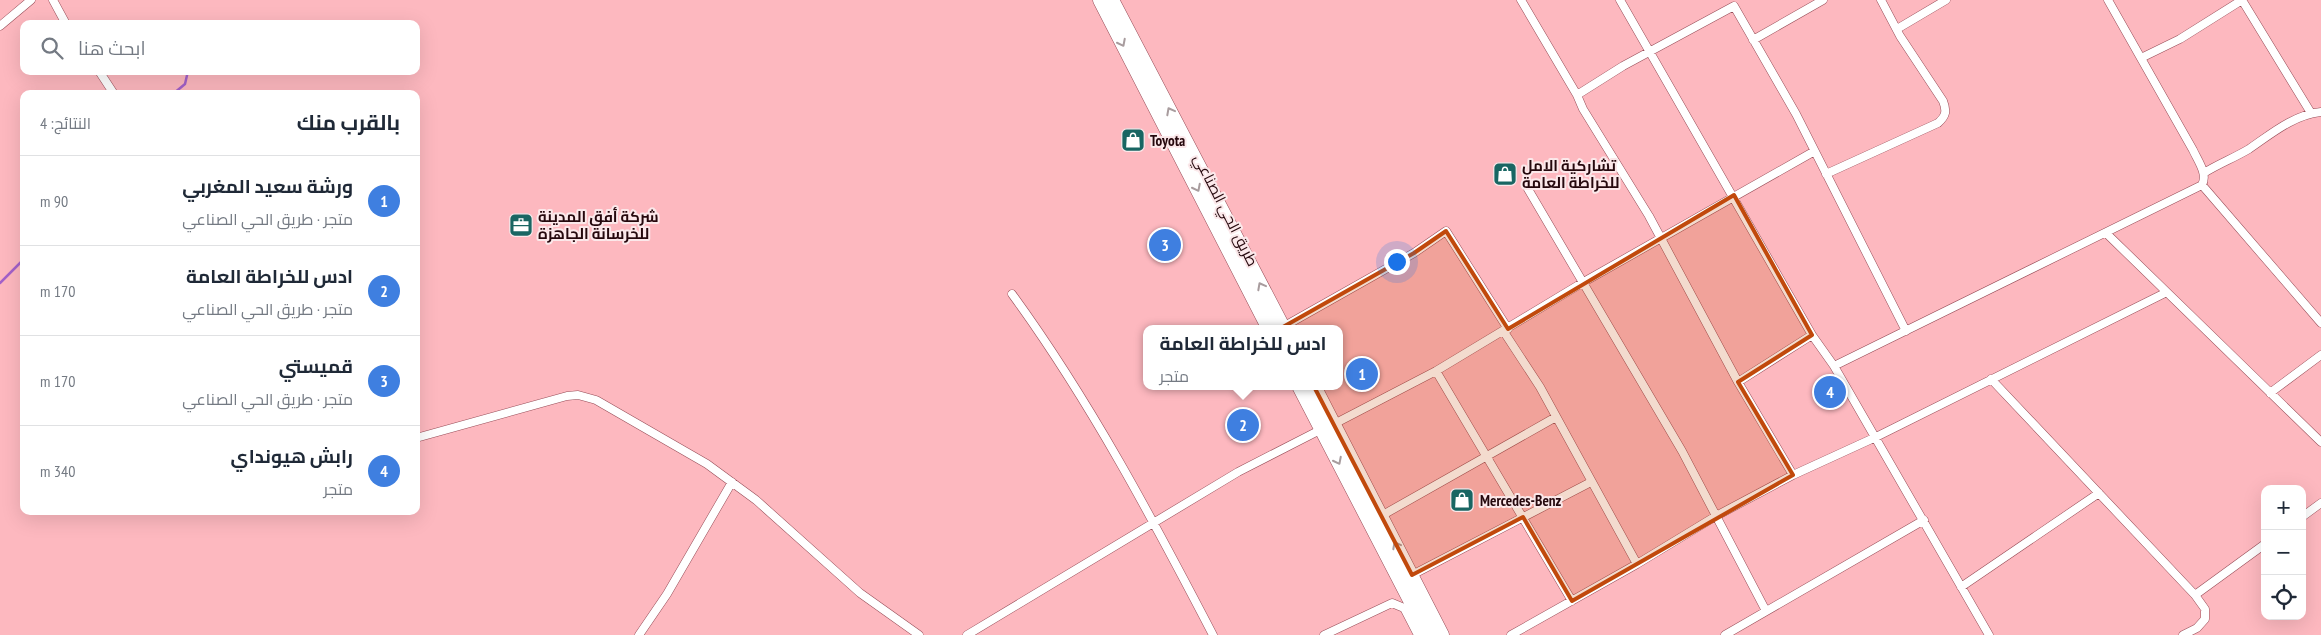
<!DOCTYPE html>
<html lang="ar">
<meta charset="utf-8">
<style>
:root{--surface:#fff;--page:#f6f6f7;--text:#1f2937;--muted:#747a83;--line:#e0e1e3;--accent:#196663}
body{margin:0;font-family:"PT Sans Narrow",Cairo,sans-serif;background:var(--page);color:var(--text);direction:rtl}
.controls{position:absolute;right:15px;bottom:15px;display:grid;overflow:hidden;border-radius:10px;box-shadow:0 5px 20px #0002}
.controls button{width:45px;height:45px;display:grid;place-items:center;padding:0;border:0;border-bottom:1px solid var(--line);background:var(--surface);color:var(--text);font:25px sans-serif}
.you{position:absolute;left:1396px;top:261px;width:18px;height:18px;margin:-12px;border:4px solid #fff;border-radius:50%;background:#1a73e8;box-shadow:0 0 0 8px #1a73e833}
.badge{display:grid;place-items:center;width:32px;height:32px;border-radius:50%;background:var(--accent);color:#fff;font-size:16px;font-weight:700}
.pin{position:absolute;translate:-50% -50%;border:2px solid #fff;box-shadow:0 1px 5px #0006}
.popup{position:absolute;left:1143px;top:325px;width:200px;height:65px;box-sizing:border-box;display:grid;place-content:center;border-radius:10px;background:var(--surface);filter:drop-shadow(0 1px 4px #0005);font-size:16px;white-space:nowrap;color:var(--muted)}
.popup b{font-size:19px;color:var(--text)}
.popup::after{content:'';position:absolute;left:50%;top:100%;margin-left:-10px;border:10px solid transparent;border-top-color:var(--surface)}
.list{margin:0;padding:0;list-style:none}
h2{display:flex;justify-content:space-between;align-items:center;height:65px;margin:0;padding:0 20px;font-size:21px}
h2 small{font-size:16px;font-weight:400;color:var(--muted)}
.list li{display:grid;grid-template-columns:32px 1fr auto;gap:15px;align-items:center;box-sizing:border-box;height:90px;padding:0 20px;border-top:1px solid var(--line)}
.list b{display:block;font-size:19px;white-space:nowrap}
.list p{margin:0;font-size:16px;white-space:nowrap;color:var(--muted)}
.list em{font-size:16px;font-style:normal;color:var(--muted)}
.icon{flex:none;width:28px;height:28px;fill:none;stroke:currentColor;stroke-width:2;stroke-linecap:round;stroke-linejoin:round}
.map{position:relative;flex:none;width:2321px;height:635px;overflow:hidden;direction:ltr}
.search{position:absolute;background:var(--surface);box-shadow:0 5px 20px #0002;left:20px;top:20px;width:400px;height:55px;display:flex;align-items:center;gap:12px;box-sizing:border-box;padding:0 18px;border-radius:10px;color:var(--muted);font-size:19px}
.panel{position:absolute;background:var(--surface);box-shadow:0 5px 20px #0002;left:20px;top:90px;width:400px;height:425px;border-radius:10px;direction:rtl}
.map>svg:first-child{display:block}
</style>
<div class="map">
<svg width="2321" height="635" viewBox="0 0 2321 635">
<rect width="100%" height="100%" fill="#fdb8bf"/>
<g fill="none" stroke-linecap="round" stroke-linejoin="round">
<path stroke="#a361c9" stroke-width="2.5" d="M 173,94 L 185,84 L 188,71
M 0,283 L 24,259"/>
<g stroke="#974c57" stroke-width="9">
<path id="street" d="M 53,0 L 66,24
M 1521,0 L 1577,95
M 1620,0 L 1812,335 L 1834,366 L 2202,185 C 2208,174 2198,161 2193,150 L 2108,0
M 2242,0 L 2311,113
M 0,26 L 31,0
M 1897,29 L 1946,0
M 1753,40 L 1823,0
M 2141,58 L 2180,39 L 2242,0
M 99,71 L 114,94
M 2204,173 C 2218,164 2234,158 2249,149 C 2271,134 2293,115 2321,112
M 1826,174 L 1938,123 C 1946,116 1947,111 1943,101 L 1900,36 L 1881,0
M 2202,185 L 2321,323
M 1528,189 L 1682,451 L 1766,611
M 2106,233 L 2321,442
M 1012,294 C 1090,401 1152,518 1213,635
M 1283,327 L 1414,253 L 1446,231 L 1508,329
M 1504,332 L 1540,387 L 1637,564
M 1834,366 L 1989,635
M 1436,371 L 1572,601
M 1991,379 L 2195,595 L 2205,609 L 2205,619 L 2197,628 L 2183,635
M 1738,382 L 1649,216 L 1583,109 L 1577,95 L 1623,66 L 1734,6 L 1796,114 L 1906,331
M 2270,393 L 2321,355
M 1334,424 L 1436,371 L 1582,283 L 1813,152
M 416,438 L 567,396 L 578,395 L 596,400 L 707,464 L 756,500 L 860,593 L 919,635
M 1793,475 L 1738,382 L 1812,335
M 1381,516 L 1556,417
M 2302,517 L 2321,503
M 1412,575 L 1591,482
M 1961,587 L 2099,493
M 2195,595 L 2265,544
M 639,635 L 667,594 L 732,482
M 967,635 L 1238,472 L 1322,429
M 1324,635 L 1392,603 L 1404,608 L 1418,635
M 1511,635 L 1637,564 L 1716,516 L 1793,475 L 1876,437 L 2165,293
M 1725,635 L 1924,520"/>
</g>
<g stroke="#974c57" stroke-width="15">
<path id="highway" d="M 1100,0 L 1269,329
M 1112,0 L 1284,329
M 1299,386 L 1428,635
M 1314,386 L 1442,635"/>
</g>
<use href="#street" stroke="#fff" stroke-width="8"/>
<use href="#highway" stroke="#fff" stroke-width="14"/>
</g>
<defs><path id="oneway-chevron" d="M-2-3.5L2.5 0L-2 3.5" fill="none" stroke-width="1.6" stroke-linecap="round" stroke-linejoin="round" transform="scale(1.25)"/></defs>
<g stroke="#a89c9e">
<use href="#oneway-chevron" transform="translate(1122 43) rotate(63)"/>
<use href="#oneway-chevron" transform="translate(1170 111) rotate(-118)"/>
<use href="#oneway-chevron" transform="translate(1197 188) rotate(63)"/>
<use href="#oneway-chevron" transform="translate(1261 286) rotate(-118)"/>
<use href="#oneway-chevron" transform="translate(1338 461) rotate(63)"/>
<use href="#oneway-chevron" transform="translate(1396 545) rotate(-118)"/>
</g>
<path fill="#c1490c" fill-opacity="0.2" stroke="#c1490c" stroke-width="4" stroke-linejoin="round" d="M 1734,195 L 1812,335 L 1738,382 L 1793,475 L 1572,601 L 1523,517 L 1412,575 L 1283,327 L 1414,253 L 1446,231 L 1508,329 Z"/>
<defs>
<g id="shop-square" transform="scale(1.25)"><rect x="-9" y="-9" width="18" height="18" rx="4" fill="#196663" stroke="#fbe8ea"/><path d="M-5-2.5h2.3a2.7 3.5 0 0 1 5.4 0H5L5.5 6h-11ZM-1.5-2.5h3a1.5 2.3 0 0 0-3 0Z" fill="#fff"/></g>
<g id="office-square" transform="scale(1.25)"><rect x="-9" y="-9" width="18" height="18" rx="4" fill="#196663" stroke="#fbe8ea"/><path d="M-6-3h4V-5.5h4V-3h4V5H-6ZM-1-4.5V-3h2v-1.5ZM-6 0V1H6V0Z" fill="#fff"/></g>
</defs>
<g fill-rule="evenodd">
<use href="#shop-square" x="1133" y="140"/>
<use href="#shop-square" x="1505" y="174"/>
<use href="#office-square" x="521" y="225"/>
<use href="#shop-square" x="1462" y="500"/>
</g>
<g text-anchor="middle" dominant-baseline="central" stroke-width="4" stroke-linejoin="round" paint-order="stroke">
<g font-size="15" font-weight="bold" fill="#25080d" stroke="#fbe8ea" text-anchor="start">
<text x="1150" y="140">Toyota</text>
<text x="1522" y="165">تشاركية الامل<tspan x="1522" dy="17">للخراطة العامة</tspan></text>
<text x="538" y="216">شركة أفق المدينة<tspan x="538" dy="17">للخرسانة الجاهزة</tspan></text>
<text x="1480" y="500">Mercedes-Benz</text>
</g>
<g font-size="15" fill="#25080d" stroke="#fbe8ea">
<text transform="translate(1226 210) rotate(63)">طريق الحي الصناعي</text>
</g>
</g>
</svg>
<div class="controls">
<button>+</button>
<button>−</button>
<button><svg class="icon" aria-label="locate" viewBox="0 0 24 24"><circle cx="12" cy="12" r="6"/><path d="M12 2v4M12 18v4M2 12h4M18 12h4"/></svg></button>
</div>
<div class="you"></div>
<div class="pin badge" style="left:1362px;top:374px;background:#3f7fe0">1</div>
<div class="pin badge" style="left:1243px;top:425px;background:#3f7fe0">2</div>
<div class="popup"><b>ادس للخراطة العامة</b>متجر</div>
<div class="pin badge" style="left:1165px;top:245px;background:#3f7fe0">3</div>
<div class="pin badge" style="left:1830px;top:392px;background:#3f7fe0">4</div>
<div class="search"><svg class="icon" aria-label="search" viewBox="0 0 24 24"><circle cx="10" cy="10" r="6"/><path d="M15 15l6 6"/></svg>ابحث هنا</div>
<section class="panel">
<h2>بالقرب منك<small>النتائج: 4</small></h2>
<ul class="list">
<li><span class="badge" style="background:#3f7fe0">1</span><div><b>ورشة سعيد المغربي</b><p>متجر · طريق الحي الصناعي</p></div><em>90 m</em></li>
<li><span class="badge" style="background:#3f7fe0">2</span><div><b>ادس للخراطة العامة</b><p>متجر · طريق الحي الصناعي</p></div><em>170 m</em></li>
<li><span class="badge" style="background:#3f7fe0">3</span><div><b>قميستي</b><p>متجر · طريق الحي الصناعي</p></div><em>170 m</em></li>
<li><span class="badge" style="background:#3f7fe0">4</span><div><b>رابش هيونداي</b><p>متجر</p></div><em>340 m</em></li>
</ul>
</section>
</div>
